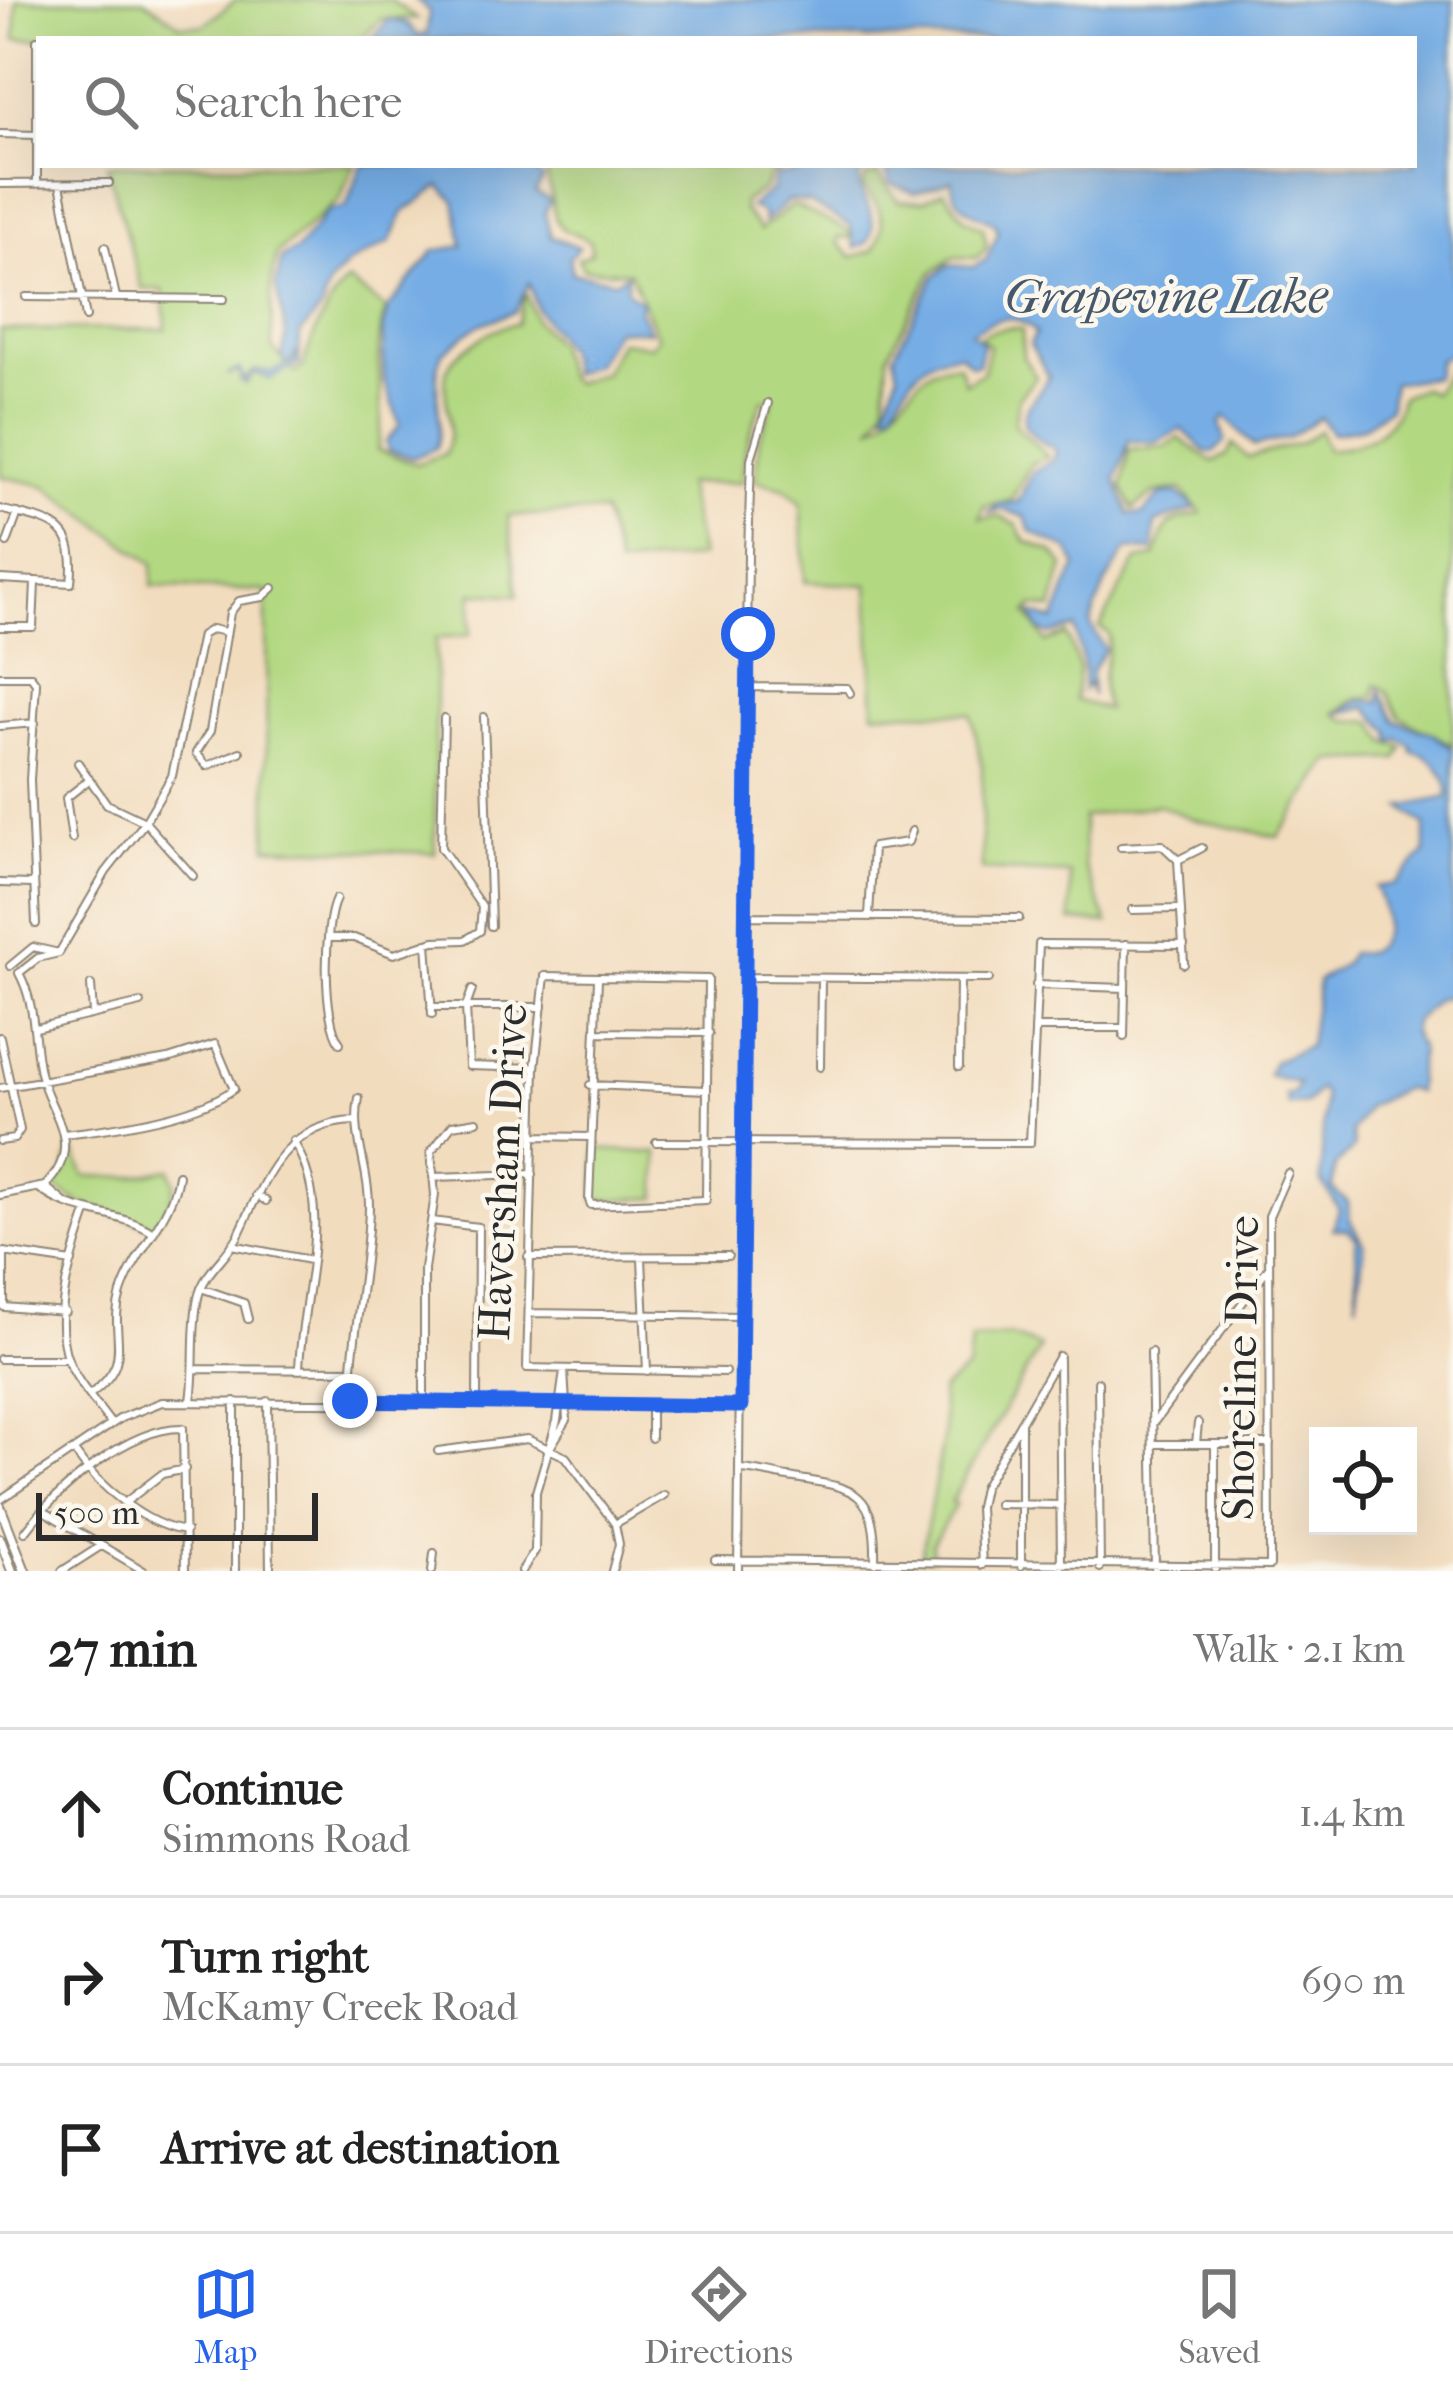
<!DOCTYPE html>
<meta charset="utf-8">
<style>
:root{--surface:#fff;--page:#f6f6f6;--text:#222;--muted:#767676;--line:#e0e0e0;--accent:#2563eb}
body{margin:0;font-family:"IM FELL French Canon",serif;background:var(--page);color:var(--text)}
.controls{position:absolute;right:36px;bottom:36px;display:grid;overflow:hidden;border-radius:0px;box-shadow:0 12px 48px #0002}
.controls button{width:108px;height:108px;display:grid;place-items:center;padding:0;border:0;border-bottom:3px solid var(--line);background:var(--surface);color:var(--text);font:60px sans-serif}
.scale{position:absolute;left:36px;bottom:30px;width:282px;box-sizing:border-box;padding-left:12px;border:6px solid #2b2b2b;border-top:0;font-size:33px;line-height:42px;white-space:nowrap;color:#2b2b2b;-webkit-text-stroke:9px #fbf7ec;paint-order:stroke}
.stop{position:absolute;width:36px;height:36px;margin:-27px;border:9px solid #2563eb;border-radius:50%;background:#fff}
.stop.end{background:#2563eb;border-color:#fff;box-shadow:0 3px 12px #0008}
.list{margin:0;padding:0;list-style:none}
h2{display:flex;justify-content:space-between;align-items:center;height:156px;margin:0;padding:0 48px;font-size:51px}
h2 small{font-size:39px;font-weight:400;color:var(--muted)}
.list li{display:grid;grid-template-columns:78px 1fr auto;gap:36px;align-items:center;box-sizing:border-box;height:168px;padding:0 48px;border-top:3px solid var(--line)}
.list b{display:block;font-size:45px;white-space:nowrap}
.list p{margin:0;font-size:39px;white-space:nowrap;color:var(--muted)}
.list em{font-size:39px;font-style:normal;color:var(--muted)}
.icon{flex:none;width:66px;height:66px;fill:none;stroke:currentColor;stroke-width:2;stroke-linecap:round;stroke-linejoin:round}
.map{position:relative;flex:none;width:1453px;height:1571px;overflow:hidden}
.search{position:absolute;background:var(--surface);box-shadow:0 12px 48px #0002;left:36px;right:36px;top:36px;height:132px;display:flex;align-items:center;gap:30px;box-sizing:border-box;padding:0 42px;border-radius:0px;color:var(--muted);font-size:45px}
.sheet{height:660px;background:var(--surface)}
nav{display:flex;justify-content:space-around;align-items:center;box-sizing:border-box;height:168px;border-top:3px solid var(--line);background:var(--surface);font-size:33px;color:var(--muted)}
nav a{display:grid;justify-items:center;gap:6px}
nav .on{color:var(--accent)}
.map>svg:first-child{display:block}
</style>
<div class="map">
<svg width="1453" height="1571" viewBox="0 0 1453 1571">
<rect width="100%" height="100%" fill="#fbf7ec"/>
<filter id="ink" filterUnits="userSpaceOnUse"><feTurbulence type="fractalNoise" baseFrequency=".00833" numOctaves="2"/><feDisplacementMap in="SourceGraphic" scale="24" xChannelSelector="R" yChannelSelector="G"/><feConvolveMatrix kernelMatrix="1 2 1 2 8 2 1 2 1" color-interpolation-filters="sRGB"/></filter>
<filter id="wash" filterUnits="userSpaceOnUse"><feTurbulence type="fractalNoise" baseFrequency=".004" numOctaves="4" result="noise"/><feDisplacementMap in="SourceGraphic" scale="48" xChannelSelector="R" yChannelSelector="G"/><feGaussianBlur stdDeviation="2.7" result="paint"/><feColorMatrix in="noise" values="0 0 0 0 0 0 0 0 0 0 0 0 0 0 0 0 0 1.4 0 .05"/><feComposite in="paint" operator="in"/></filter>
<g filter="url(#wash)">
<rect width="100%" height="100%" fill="#f2dcbe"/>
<path fill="#b2d881" stroke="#6e8256" stroke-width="3" d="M 17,0 L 144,0 L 180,25 L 203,26 L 236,0 L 391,0 L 416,19 L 381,19 L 360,39 L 15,39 Z
M 107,165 L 354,165 L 340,199 L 277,253 L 271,284 L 272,348 L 295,373 L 304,366 C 307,345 332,293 348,281 L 386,309 C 369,357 389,402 377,450 L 416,464 L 445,454 C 462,412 423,376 466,348 C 487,335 492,327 517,324 L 526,293 L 535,320 L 556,344 L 566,378 L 574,383 L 604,373 L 620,341 L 651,346 L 658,337 L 630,272 L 584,269 L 578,259 L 591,253 L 590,242 C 582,234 572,235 563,229 C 549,220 555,184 541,165 L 792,165 L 769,175 L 764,189 L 744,201 L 743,209 L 760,230 L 793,205 L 849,231 L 850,238 L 839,237 L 838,243 L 852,257 L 873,251 C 889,227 882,205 863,188 L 866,177 L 878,174 L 898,201 L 924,201 L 944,191 L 964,218 L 983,228 L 987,247 L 977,258 L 954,257 L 931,273 L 888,355 L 885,406 L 873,426 C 907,408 917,360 959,365 L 965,383 L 983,372 L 989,346 L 980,336 C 991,330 1010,325 1022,330 L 1023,357 L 1036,377 L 1019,397 L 1014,424 L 1047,456 L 1031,464 L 1011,500 L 984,506 L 980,518 L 1000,517 L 1017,525 L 1025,541 L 1053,552 L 1064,566 L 1052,609 L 1033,606 L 1027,613 L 1046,642 L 1067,635 L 1079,668 L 1075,700 L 1107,710 C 1096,675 1110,666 1109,634 L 1100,627 L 1137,560 L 1155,557 C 1167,523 1162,523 1201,513 L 1181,489 L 1154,493 L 1133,509 L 1122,487 L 1129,450 L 1166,447 L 1179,438 L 1212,462 L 1227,455 L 1233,444 L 1248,458 L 1300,443 L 1319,431 L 1327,450 C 1362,446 1392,436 1401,397 L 1422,388 L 1433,393 L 1453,365 L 1453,745 L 1400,717 L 1386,690 L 1376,685 L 1374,696 L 1355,699 L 1335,713 L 1345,720 L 1373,722 L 1387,743 L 1403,747 L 1397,759 L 1330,761 L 1278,837 L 1196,820 L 1158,805 L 1083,817 L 1084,866 L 1108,923 L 1071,921 L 1070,874 L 982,870 L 982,764 L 971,713 L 874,712 L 868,585 L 805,582 L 801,502 L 784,488 L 756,481 L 759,439 L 773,402 L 762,400 L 746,446 L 742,482 L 686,484 L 701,557 L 618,566 L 603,512 L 508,516 L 518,595 L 473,593 L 470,635 L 436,638 L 435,853 L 267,847 L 266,591 L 152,586 L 153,564 L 46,486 L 0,476 L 0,330 L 166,329 L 163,290 L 142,289 Z
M 71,1143 L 85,1176 L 130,1177 L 170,1169 L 175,1184 L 170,1203 L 154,1227 L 79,1203 L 53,1187 L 65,1173 Z
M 596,1149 L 658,1153 L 657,1198 L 595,1200 Z
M 1009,1336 L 1040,1347 L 951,1502 L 956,1504 L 932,1544 L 932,1558 L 921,1558 L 944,1435 L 941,1391 L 968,1368 L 971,1340 Z"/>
<path fill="#76ade5" stroke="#506c88" stroke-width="3" d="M 416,0 L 1453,0 L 1453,353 L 1439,360 L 1435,377 L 1393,383 L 1389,408 L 1363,427 L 1332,433 L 1320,417 L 1288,438 L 1254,446 L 1225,416 L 1220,423 L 1225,441 L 1214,452 L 1206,452 L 1182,429 L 1155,443 L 1129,441 L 1116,480 L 1129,514 L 1143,514 L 1161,494 L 1177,493 L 1196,508 L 1155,523 L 1153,551 L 1127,549 L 1105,584 L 1090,624 L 1105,649 L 1091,672 L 1092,696 L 1088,684 L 1083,690 L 1084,668 L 1075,628 L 1049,635 L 1038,629 L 1032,613 L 1054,621 C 1064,601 1066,586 1077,567 L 1068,549 L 1031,532 L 1025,517 L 1002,509 L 988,513 L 998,504 L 1018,502 L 1033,472 L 1055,458 L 1055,449 C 1000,421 1031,407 1049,377 L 1030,344 L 1036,333 C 1015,311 997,317 971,332 L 983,343 L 978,364 L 971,365 L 960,354 C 924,352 904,384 893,410 L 885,411 L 898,373 L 894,355 L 934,277 L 948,265 L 973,267 L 986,260 L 998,233 L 995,223 C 974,214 951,205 952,180 L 915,193 L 890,183 L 885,165 L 1414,165 L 1414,39 L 635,39 L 623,32 L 598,39 L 372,39 L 389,19 L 408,24 L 417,35 L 427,34 L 429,11 Z
M 362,165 L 529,165 L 543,180 L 535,192 L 550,200 L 545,213 L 551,237 L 579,247 L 569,258 L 572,273 L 616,281 L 627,274 L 627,291 L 642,302 L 639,309 L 650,331 L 616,329 L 594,365 L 571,374 L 566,350 L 538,310 L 529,283 L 515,312 L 476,326 L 442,353 C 429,386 446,416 436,448 L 413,458 L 388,450 L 386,442 L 400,425 L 384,380 L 383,329 L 389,307 L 434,251 L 463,246 L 455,201 L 440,186 L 404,212 L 390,242 L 348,264 L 329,284 L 321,309 L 300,334 L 299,364 L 270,379 L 255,373 L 246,384 L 240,381 L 240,371 L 227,375 L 240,368 L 245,380 L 254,370 L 272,372 L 296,360 L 296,354 L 288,364 L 282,358 L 286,336 L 276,286 L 282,258 L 297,250 L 328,211 L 346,207 Z
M 805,165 L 872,165 L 859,175 C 856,200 885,214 866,244 L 855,248 L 851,226 L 810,203 L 789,200 L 764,222 L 763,213 L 750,207 L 771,191 L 774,176 L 798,173 Z
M 1380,690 L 1395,721 L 1432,733 L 1453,749 L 1453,947 L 1448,958 L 1453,995 L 1437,999 L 1414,1022 L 1412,1033 L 1420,1048 L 1417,1092 L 1404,1088 L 1367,1107 L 1351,1132 L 1354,1148 L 1335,1166 L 1332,1189 L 1348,1202 L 1350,1220 L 1364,1245 L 1357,1303 L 1356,1238 L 1347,1229 L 1333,1229 L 1339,1209 L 1321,1181 L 1324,1095 L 1319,1089 L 1306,1104 L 1288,1105 L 1286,1094 L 1293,1095 L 1299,1083 L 1268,1075 L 1274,1061 L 1309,1046 L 1318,981 L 1344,964 L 1350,953 C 1391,957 1390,913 1375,887 L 1395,884 L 1425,853 L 1425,825 L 1402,807 L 1448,797 C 1450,778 1433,754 1412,752 L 1411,745 L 1398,739 L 1392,743 L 1390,732 L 1367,707 L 1337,714 L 1361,700 L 1379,702 Z"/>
</g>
<g filter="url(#ink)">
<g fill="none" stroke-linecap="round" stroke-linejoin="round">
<g stroke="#8e8474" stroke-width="10">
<path id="minor" d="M 0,134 L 37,135
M 0,184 L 109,183
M 37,184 L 37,40
M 60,184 L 86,317
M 105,247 L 116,297
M 26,297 L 224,299
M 0,509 C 50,522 78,521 71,583 L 0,579
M 7,543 L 18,513
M 0,627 L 33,627 L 35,583
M 0,676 L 31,676 L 36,683 L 30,780 L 36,924
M 748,687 L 847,688 L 850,693
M 484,717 L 491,926
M 0,726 L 35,723
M 240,752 L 207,766 L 196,753 L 210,731 L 230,613 L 239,601 L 263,597 L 273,588
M 78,763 L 107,804 L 145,822 L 193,876
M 72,839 L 66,798 L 89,780
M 1121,847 L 1162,845 L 1178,860 L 1184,964
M 1178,860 L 1202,848
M 0,883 L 32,884
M 336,899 C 323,924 323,1022 340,1043
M 1132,910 L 1177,909
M 747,916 L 1019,918
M 869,916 L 873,847 L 908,842 L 912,831
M 328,938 L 354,938 L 394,954 L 434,941 L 465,940 L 480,931 L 482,907 L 441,848 L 444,718
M 427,943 L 432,1014
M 10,966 L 33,947 L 59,953
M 19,973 L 38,958 L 59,953 L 106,872 L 145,822 L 172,776 L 202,635 L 212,629 L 225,632
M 746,977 L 989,979
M 598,979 L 589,1200 L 591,1205 L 706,1200 L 708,979 L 545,976 L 535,1068 L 527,1368 L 725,1372
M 91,985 L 93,1014
M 1036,985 L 1125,988
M 472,990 L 466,1007 L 469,1066 L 535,1068
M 431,1007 L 542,1007
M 36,1028 L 141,1003
M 1035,1028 L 1124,1028
M 597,1032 L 709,1033
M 0,1037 L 20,1130 L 14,1139 L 0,1141
M 1124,1037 L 1126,944
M 820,1067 L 821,978
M 959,1067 L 960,979
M 590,1085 L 707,1090
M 0,1088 L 168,1059 L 215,1044 L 234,1089 C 195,1117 110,1129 63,1134
M 533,1136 L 589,1137
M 293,1141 C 336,1211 301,1293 299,1370
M 656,1142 L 1030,1143 L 1039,944 L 1184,945
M 433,1177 L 533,1174
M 46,1187 L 65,1203
M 40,1189 C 72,1215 117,1210 152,1232
M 0,1195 L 45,1186 C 86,1145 50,1114 40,1073 C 33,1040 36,1004 19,973
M 256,1195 L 266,1201
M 88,1210 C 73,1254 51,1314 68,1360 C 77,1383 97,1404 111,1424
M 432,1221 L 478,1227 L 477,1402
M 232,1245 L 310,1260
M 4,1252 L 4,1307 L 65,1312
M 4,1252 L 72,1262
M 528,1257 L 728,1256
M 642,1258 L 647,1371
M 201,1288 L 244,1303 L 248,1319
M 530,1313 L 742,1316
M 1151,1352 L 1155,1568
M 0,1359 L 68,1359
M 1059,1359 L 1061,1567
M 195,1369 L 351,1370
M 1098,1382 L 1100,1568
M 89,1395 C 138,1361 107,1337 121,1293 C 135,1250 172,1219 178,1175
M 191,1401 C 196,1368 191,1331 198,1298 C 204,1271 226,1259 238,1236 C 264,1182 283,1123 355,1121
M 268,1401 L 270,1571
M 350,1401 C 351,1336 368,1272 369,1207 C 370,1169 351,1136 359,1098
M 424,1401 L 424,1269 L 435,1195 L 431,1152 L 452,1125 L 477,1121
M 1155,1421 L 1268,1268
M 1021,1423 L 1021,1566
M 651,1438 L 651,1405
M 1154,1444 L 1270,1444
M 1196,1444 L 1198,1423
M 1215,1444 L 1215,1569
M 550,1448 L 567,1420 L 564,1371
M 74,1451 C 95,1483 146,1527 186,1531
M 438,1451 L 527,1439 L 566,1457 L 615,1524 L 619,1544 L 612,1571
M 740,1469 C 757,1470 771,1474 788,1477 C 853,1488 877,1487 875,1563
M 0,1500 L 121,1418 L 162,1402 L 741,1406
M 127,1501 L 162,1474 L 185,1469
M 998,1504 L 1060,1505
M 42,1510 L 144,1571
M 615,1524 L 664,1495
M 25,1532 C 56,1490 128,1427 183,1428 L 185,1571
M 715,1560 L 1270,1566 L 1269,1216 L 1288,1173
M 982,1565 L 979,1507 L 983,1488 L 1059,1356
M 62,1571 L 101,1546
M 235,1571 L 235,1401
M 432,1571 L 434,1553
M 522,1571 L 535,1551 L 536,1492 L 557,1421 L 564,1371
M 738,1571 L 748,553 L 751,459 L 768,403"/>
</g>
<g stroke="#8e8474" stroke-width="12">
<path id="major" d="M 0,1506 L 25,1571
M 0,1539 L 12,1571"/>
</g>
<use href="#minor" stroke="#fff" stroke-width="6"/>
<use href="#major" stroke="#fff" stroke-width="8"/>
</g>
</g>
<g fill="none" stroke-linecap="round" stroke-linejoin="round" filter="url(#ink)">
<path stroke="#2563eb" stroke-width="15" d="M 350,1401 L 741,1406 L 748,634"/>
</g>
<g text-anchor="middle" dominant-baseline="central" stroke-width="9" stroke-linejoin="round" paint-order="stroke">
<g font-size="45" fill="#2b2b2b" stroke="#fbf7ec">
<text transform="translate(503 1172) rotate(-87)">Haversham Drive</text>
<text transform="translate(1241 1368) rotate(-89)">Shoreline Drive</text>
</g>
<g font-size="48" font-style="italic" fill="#45586c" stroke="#fbf7ec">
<text x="1166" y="297">Grapevine Lake</text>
</g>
</g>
</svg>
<div class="controls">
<button><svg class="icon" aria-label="locate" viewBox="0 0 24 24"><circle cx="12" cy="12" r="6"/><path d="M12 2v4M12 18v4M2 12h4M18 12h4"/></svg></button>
</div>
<div class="scale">500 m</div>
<div class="stop" style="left:748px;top:634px"></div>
<div class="stop end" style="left:350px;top:1401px"></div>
<div class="search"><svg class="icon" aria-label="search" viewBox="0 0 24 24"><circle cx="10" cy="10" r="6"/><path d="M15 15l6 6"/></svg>Search here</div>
</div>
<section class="sheet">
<h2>27 min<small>Walk · 2.1 km</small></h2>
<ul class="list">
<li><svg class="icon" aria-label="ahead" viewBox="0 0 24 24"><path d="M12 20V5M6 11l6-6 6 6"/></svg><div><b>Continue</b><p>Simmons Road</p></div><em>1.4 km</em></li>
<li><svg class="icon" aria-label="right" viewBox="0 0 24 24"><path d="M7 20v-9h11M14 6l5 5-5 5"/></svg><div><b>Turn right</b><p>McKamy Creek Road</p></div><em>690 m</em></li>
<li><svg class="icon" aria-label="arrive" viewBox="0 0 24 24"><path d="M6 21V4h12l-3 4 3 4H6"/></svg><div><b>Arrive at destination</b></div></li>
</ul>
</section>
<nav>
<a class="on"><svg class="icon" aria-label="map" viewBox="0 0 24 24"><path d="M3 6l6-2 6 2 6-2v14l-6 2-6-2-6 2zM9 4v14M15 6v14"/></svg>Map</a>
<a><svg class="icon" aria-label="directions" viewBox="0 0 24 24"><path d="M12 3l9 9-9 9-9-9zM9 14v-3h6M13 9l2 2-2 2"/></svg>Directions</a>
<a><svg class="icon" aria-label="saved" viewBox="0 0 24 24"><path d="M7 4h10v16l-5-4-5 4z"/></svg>Saved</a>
</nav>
